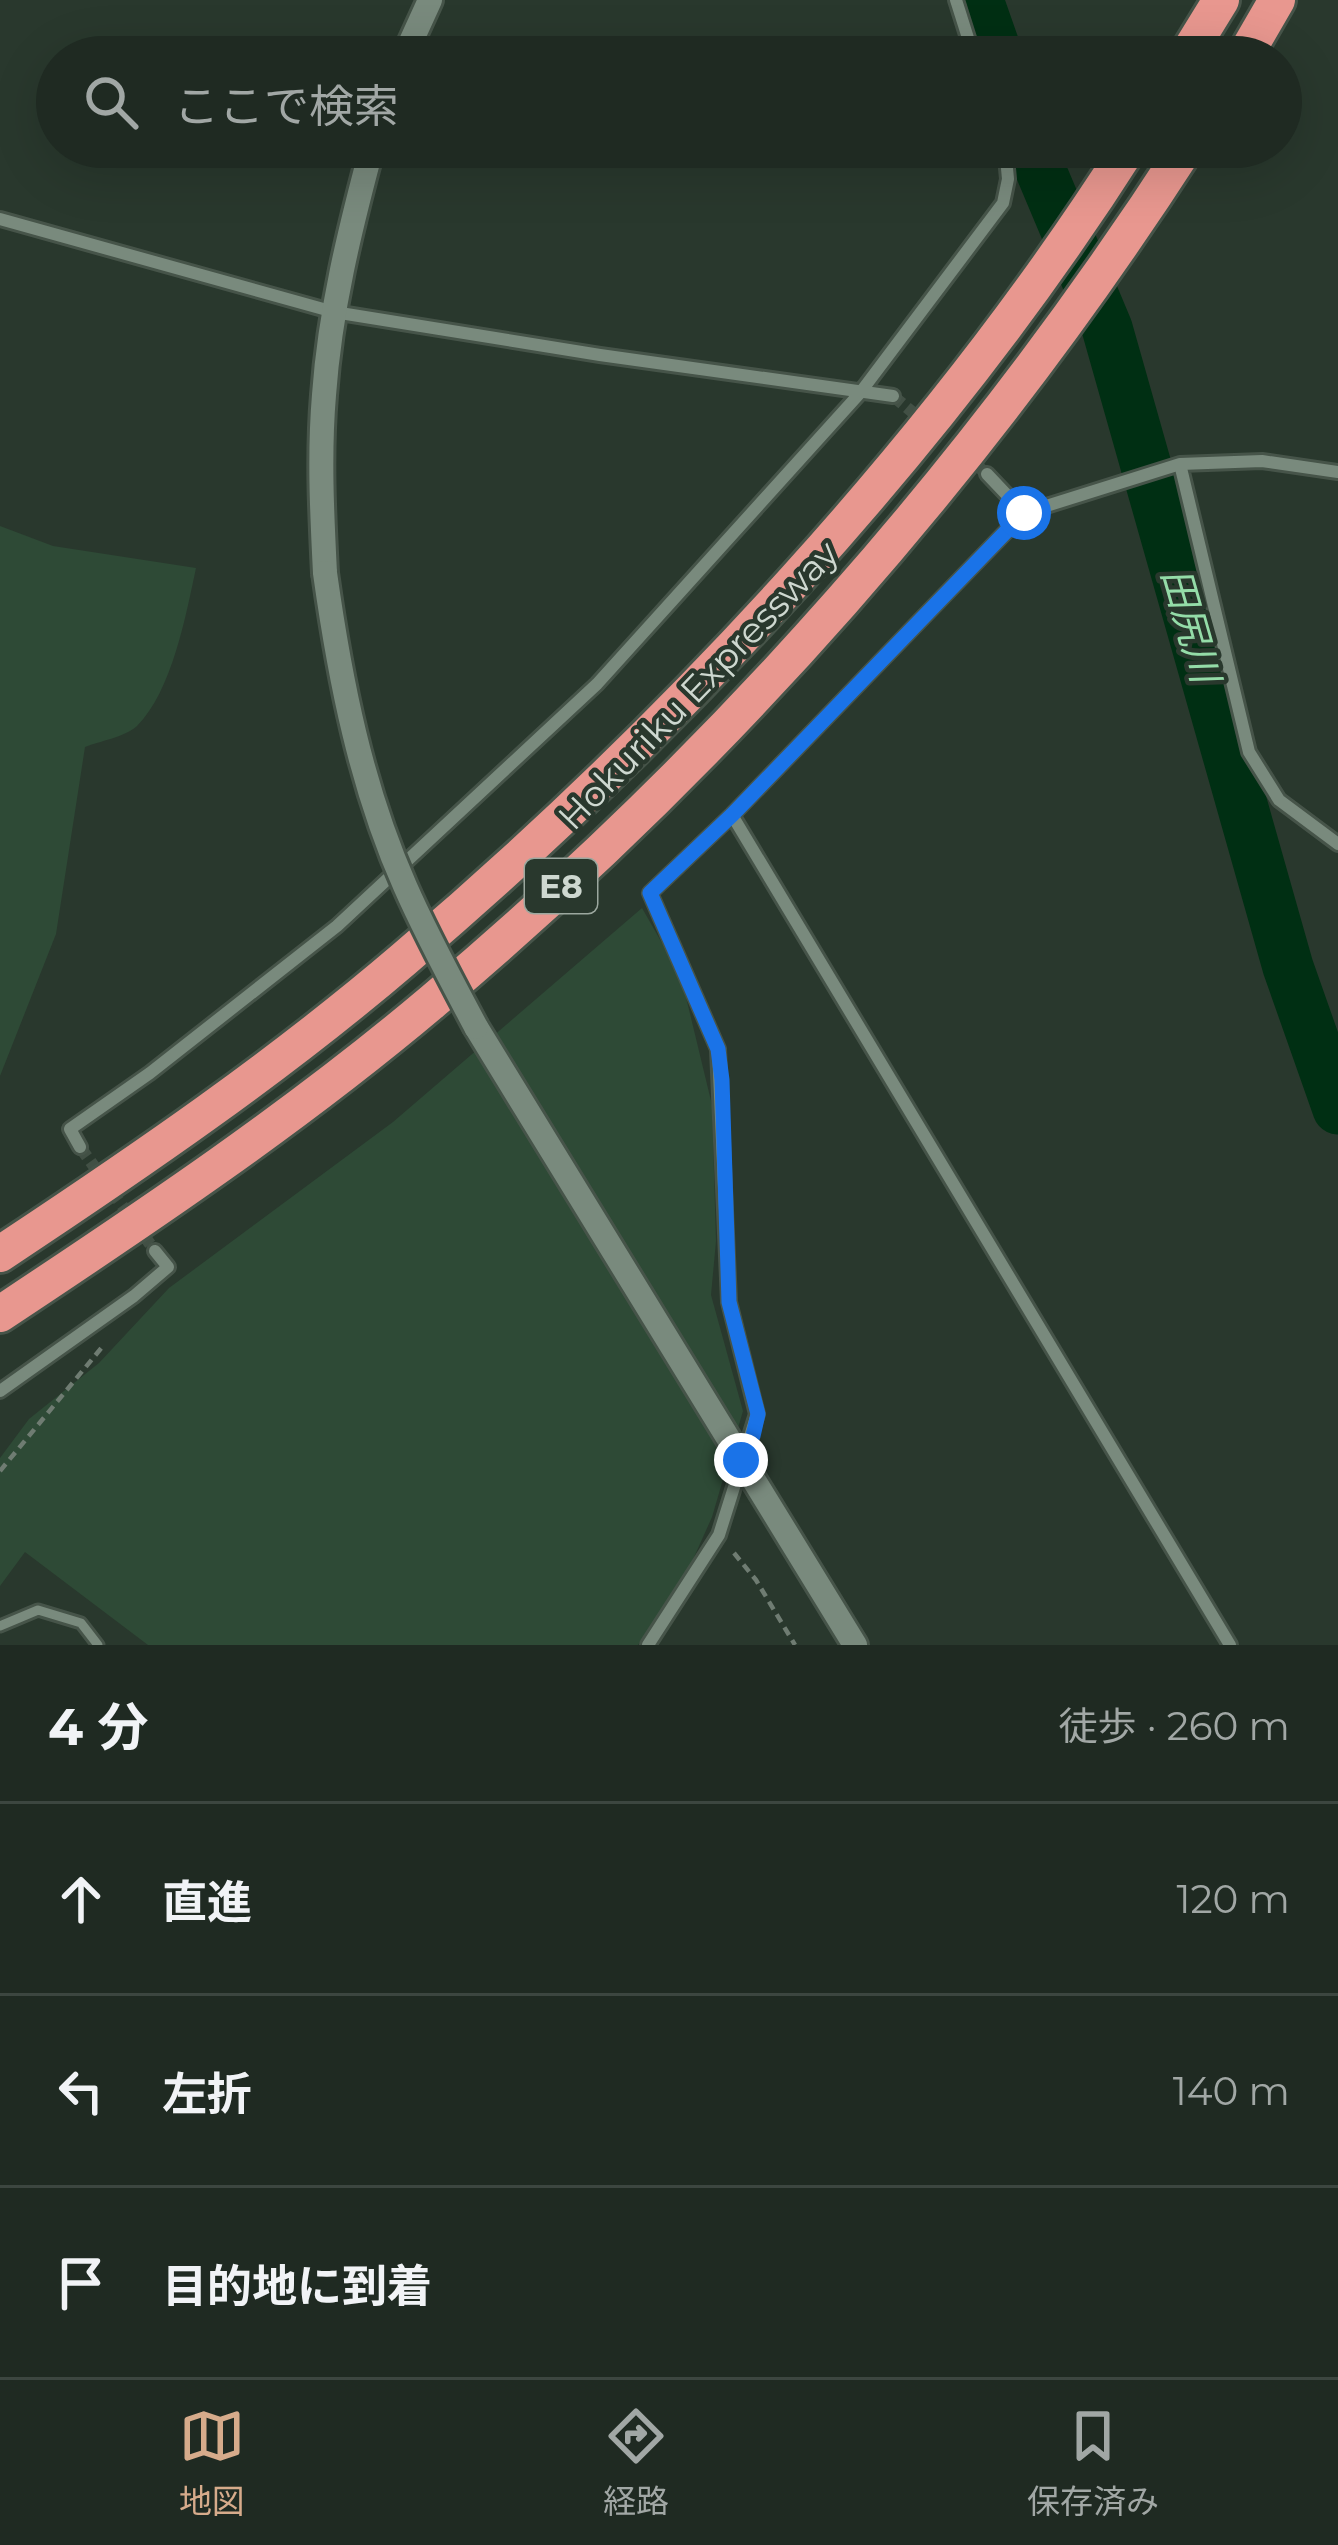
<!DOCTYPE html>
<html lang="ja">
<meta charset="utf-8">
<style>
:root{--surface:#1f2a22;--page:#2c362f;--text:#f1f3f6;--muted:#a1a7a5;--line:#3c4640;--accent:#d6ab8b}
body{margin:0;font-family:Montserrat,"Noto Sans JP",sans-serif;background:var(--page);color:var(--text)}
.stop{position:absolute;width:36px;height:36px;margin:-27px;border:9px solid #1a73e8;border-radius:50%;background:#fff}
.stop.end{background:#1a73e8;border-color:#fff;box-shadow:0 3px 12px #0008}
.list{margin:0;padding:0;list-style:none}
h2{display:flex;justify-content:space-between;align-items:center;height:156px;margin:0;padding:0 48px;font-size:51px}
h2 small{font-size:39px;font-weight:400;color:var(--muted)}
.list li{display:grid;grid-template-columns:78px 1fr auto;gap:36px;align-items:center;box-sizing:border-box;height:192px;padding:0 48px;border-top:3px solid var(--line)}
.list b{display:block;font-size:45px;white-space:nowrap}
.list em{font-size:39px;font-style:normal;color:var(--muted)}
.icon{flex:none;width:66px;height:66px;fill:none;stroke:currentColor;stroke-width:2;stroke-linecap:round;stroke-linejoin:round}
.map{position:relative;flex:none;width:1338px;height:1645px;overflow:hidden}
.search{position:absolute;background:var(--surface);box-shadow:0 12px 48px #0002;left:36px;right:36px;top:36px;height:132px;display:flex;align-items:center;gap:30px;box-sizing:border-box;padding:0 42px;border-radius:66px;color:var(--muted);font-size:45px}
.sheet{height:732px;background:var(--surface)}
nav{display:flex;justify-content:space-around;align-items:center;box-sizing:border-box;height:168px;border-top:3px solid var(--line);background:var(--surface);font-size:33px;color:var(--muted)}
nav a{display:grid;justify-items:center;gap:6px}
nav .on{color:var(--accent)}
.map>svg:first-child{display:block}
</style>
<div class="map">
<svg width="1338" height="1645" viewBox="0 0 1338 1645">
<rect width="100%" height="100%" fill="#29382d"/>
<path fill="#2e4a36" d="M 0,526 L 53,546 L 196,568 C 186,615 172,691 137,726 C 125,737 100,741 85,747 L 56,934 L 0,1076 Z
M 642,908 L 670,957 L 685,993 L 712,1105 L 716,1241 L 711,1295 L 743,1411 L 712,1517 L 682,1584 L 638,1645 L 148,1645 L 25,1552 L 0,1586 L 0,1458 L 29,1419 L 99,1363 L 169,1288 L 393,1122 Z"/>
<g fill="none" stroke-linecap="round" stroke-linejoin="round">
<path stroke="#002f13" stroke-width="51" d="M 978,0 L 998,57
M 1031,147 L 1107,328 L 1288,967 L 1338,1109"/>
<path stroke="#425045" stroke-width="12" stroke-dasharray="12 6" stroke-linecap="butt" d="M 893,396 L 987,474
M 80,1147 L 155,1251"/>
<g stroke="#465449" stroke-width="15">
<path id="lane" d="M 0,1626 L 38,1610 L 81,1623 L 98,1645"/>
</g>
<g stroke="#465449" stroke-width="18">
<path id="street" d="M 956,0 L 974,57
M 0,219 L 334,312 L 600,355 L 893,396
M 1180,464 L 1249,752 L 1279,800 L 1338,844
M 987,474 L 1024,513
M 732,815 L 1230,1645
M 80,1147 L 70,1129 L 150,1073 L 337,926 L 597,684 L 860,393 L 1003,203 L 1008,179 L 1005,147
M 0,1391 L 134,1296 L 168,1267 L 155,1251
M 648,1645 L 719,1535 L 757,1414 L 729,1302 L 718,1049 L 650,893 L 732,815 L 1024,513 L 1180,464 L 1262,461 L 1338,472"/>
</g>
<g stroke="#465449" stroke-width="30">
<path id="secondary" d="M 404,57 L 430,0
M 325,573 C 322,514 319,454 324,395 C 330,310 350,229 372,147
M 476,1027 L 855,1645"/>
</g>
<g stroke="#465449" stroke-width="42">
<path id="highway" d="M 1186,57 L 1221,0
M 1244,57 L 1277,0
M 0,1254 C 139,1162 278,1067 404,959 C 672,731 940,444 1129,147
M 0,1314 C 148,1216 297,1116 433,1001 C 724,756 980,466 1186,147"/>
</g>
<path stroke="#6f7c72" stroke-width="4.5" stroke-dasharray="9 6" stroke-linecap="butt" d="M 0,1471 L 103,1346
M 734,1553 L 756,1580 L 795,1645"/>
<use href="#lane" stroke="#798a7d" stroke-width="9"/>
<use href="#street" stroke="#798a7d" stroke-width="12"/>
<use href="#secondary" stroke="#798a7d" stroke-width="24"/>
<use href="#highway" stroke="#e8978f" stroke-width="36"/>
<g stroke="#465449" stroke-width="30" stroke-linecap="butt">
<path id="secondary-bridge" d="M 325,573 C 340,680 361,787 405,886 C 426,934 451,980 476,1027"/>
</g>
<use href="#secondary-bridge" stroke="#798a7d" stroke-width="24"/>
</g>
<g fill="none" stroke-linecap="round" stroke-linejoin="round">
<path stroke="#1a73e8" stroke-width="15" d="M 741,1460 L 753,1436 L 758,1414 L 729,1302 L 722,1080 L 718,1049 L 650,893 L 732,815 L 1024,513"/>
</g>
<g text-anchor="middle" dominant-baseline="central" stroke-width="9" stroke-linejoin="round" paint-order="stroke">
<rect fill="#29382d" stroke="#9ca89f" stroke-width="3" x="525" y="859" width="72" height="54" rx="9"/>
<g font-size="33" font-weight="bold" fill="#ced8d0">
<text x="561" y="886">E8</text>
</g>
<g font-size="36" fill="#ced8d0" stroke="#29382d">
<text transform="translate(698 685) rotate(-46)">Hokuriku Expressway</text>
</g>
<g font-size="39" font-style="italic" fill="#94dca8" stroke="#29382d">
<text transform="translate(1191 625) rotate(74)">田尻川</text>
</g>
</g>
</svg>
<div class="stop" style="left:1024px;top:513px"></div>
<div class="stop end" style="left:741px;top:1460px"></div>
<div class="search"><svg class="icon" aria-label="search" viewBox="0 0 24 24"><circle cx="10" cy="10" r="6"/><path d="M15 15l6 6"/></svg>ここで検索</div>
</div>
<section class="sheet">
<h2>4 分<small>徒歩 · 260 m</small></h2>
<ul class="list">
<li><svg class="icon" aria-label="ahead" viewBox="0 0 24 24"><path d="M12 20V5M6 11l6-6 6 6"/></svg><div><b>直進</b></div><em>120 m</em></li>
<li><svg class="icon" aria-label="left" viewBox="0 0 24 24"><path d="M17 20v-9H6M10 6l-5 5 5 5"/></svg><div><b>左折</b></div><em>140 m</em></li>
<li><svg class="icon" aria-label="arrive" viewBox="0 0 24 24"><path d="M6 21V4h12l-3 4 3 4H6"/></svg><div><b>目的地に到着</b></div></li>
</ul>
</section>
<nav>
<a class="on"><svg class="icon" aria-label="map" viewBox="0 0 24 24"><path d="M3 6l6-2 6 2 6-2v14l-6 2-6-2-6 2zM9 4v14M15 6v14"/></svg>地図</a>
<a><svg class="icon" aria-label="directions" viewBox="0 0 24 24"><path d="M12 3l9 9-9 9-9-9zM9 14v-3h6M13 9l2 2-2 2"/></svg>経路</a>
<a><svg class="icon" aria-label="saved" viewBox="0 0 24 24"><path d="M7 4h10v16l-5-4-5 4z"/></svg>保存済み</a>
</nav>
